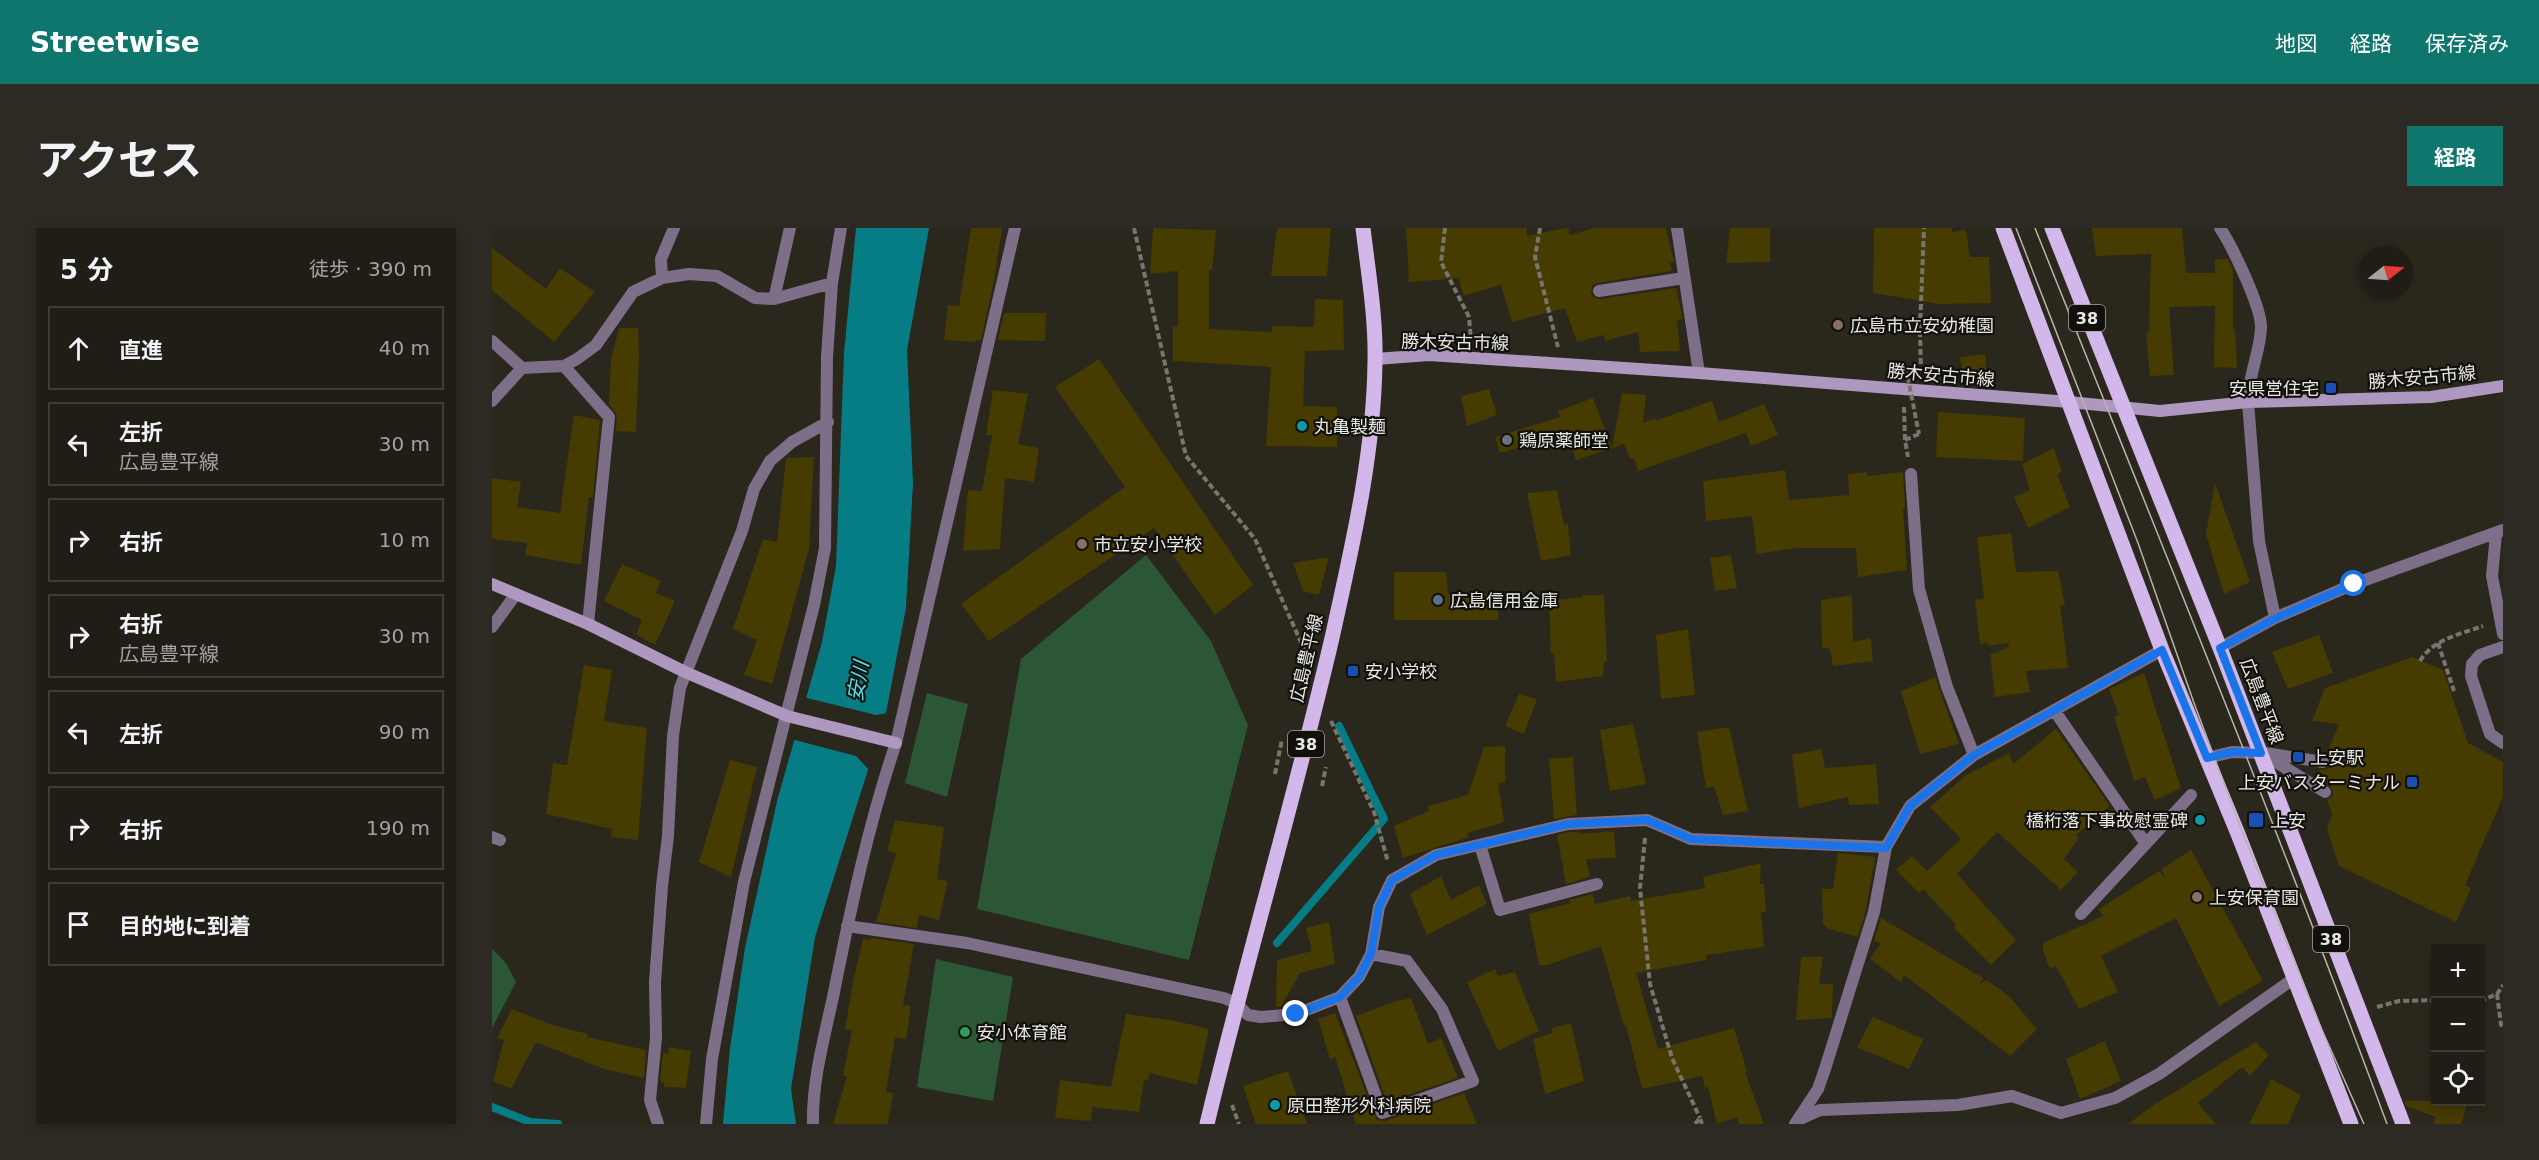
<!DOCTYPE html>
<html lang="ja">
<meta charset="utf-8">
<style>
:root{--surface:#201d16;--page:#2d2a23;--text:#f1f3f6;--muted:#a2a2a1;--line:#3d3b35;--accent:#0f766e}
body{margin:0;font-family:"DejaVu Sans","Noto Sans JP",sans-serif;background:var(--page);color:var(--text)}
.controls{position:absolute;right:18px;bottom:18px;display:grid;overflow:hidden;border-radius:0px;box-shadow:0 3px 9px #0003}
.controls button{width:54px;height:54px;display:grid;place-items:center;padding:0;border:0;border-bottom:2px solid var(--line);background:var(--surface);color:var(--text);font:30px sans-serif}
.compass{position:absolute;left:1867px;top:18px;width:54px;height:54px;border-radius:50%;background:var(--surface);box-shadow:0 3px 9px #0003;rotate:73deg}
.stop{position:absolute;width:18px;height:18px;margin:-14px;border:4px solid #1a73e8;border-radius:50%;background:#fff}
.stop.end{background:#1a73e8;border-color:#fff;box-shadow:0 2px 6px #0008}
.list{margin:0;padding:0;list-style:none}
h2{display:flex;justify-content:space-between;align-items:center;height:78px;margin:0;padding:0 24px;font-size:26px}
h2 small{font-size:20px;font-weight:400;color:var(--muted)}
.list li{display:grid;grid-template-columns:39px 1fr auto;gap:18px;align-items:center;box-sizing:border-box;height:84px;margin:0 12px 12px;padding:0 12px;border:2px solid var(--line);border-radius:0px}
.list b{display:block;font-size:22px;white-space:nowrap}
.list p{margin:0;font-size:20px;white-space:nowrap;color:var(--muted)}
.list em{font-size:20px;font-style:normal;color:var(--muted)}
.icon{flex:none;width:33px;height:33px;fill:none;stroke:currentColor;stroke-width:2;stroke-linecap:round;stroke-linejoin:round}
.map{position:relative;flex:none;width:2011px;height:896px;overflow:hidden;border-radius:0px}
header{display:flex;align-items:center;gap:36px;box-sizing:border-box;height:84px;padding:0 30px;background:var(--accent);color:#fff}
header strong{font-size:28px}
nav{display:flex;gap:33px;margin-inline-start:auto;font-size:21px}
.intro{display:flex;align-items:center;justify-content:space-between;box-sizing:border-box;height:144px;padding:0 36px}
h1{margin:0;font-size:42px}
.button{padding:15px 27px;border-radius:0px;background:var(--accent);color:#fff;font-size:21px;font-weight:700}
main{display:flex;gap:36px;padding:0 36px}
aside{flex:1;background:var(--surface);border-radius:0px;box-shadow:0 3px 9px #0003}
.map>svg:first-child{display:block}
</style>
<header>
<strong>Streetwise</strong>
<nav><a>地図</a><a>経路</a><a>保存済み</a></nav>
</header>
<div class="intro"><h1>アクセス</h1><a class="button">経路</a></div>
<main>
<aside>
<h2>5 分<small>徒歩 · 390 m</small></h2>
<ul class="list">
<li><svg class="icon" aria-label="ahead" viewBox="0 0 24 24"><path d="M12 20V5M6 11l6-6 6 6"/></svg><div><b>直進</b></div><em>40 m</em></li>
<li><svg class="icon" aria-label="left" viewBox="0 0 24 24"><path d="M17 20v-9H6M10 6l-5 5 5 5"/></svg><div><b>左折</b><p>広島豊平線</p></div><em>30 m</em></li>
<li><svg class="icon" aria-label="right" viewBox="0 0 24 24"><path d="M7 20v-9h11M14 6l5 5-5 5"/></svg><div><b>右折</b></div><em>10 m</em></li>
<li><svg class="icon" aria-label="right" viewBox="0 0 24 24"><path d="M7 20v-9h11M14 6l5 5-5 5"/></svg><div><b>右折</b><p>広島豊平線</p></div><em>30 m</em></li>
<li><svg class="icon" aria-label="left" viewBox="0 0 24 24"><path d="M17 20v-9H6M10 6l-5 5 5 5"/></svg><div><b>左折</b></div><em>90 m</em></li>
<li><svg class="icon" aria-label="right" viewBox="0 0 24 24"><path d="M7 20v-9h11M14 6l5 5-5 5"/></svg><div><b>右折</b></div><em>190 m</em></li>
<li><svg class="icon" aria-label="arrive" viewBox="0 0 24 24"><path d="M6 21V4h12l-3 4 3 4H6"/></svg><div><b>目的地に到着</b></div></li>
</ul>
</aside>
<div class="map">
<svg width="2011" height="896" viewBox="0 0 2011 896">
<rect width="100%" height="100%" fill="#2a271d"/>
<path fill="#2c5736" d="M 654,327 L 719,413 L 756,497 L 697,732 L 485,681 L 529,431 Z
M 435,465 L 476,476 L 455,569 L 413,555 Z
M 0,721 L 14,735 L 24,754 L 0,800 Z
M 444,731 L 521,749 L 501,873 L 425,859 Z"/>
<path fill="#067d85" d="M 364,0 L 437,0 L 415,122 L 421,255 L 414,380 L 394,485 L 323,709 L 299,861 L 304,896 L 231,896 L 238,820 L 253,720 L 285,573 L 330,414 L 344,338 L 352,125 Z"/>
<path fill="#2a271d" d="M 311,469 L 384,487 L 396,485 L 378,543 L 364,528 L 299,511 Z"/>
<g fill="none" stroke-linecap="round" stroke-linejoin="round">
<path stroke="#067d85" stroke-width="8" d="M 785,715 L 892,591 L 847,498
M 0,879 L 38,894 L 66,896"/>
</g>
<path fill="#463b01" d="M 479,0 L 510,0 L 502,53 L 489,112 L 483,112 L 483,114 L 452,112 L 456,77 L 467,78 Z
M 661,0 L 724,2 L 720,42 L 717,42 L 717,101 L 780,104 L 781,98 L 822,99 L 823,71 L 851,72 L 852,122 L 813,123 L 811,178 L 845,179 L 845,219 L 774,218 L 779,139 L 681,133 L 681,98 L 686,99 L 686,43 L 658,46 Z
M 785,0 L 839,0 L 835,48 L 779,48 Z
M 914,0 L 1035,0 L 1035,8 L 1073,0 L 1076,0 L 1078,7 L 1102,0 L 1174,0 L 1182,34 L 1178,35 L 1180,43 L 1106,55 L 1101,57 L 1099,64 L 1101,69 L 1108,71 L 1184,60 L 1191,91 L 1185,92 L 1188,123 L 1148,124 L 1146,104 L 1113,113 L 1112,107 L 1085,114 L 1073,80 L 1020,94 L 1009,57 L 971,68 L 967,50 L 917,54 Z
M 1238,0 L 1278,0 L 1278,34 L 1234,35 Z
M 1382,0 L 1460,0 L 1460,4 L 1474,2 L 1478,29 L 1497,29 L 1499,75 L 1448,76 L 1381,65 Z
M 1600,0 L 1690,0 L 1694,45 L 1723,45 L 1723,31 L 1736,31 L 1741,42 L 1741,101 L 1743,101 L 1745,140 L 1722,139 L 1723,78 L 1677,79 L 1682,147 L 1658,148 L 1654,105 L 1657,105 L 1659,26 L 1604,28 Z
M 0,20 L 54,61 L 68,40 L 103,64 L 62,114 L 0,62 Z
M 512,85 L 554,85 L 553,113 L 506,112 Z
M 127,100 L 146,100 L 147,126 L 144,204 L 124,203 L 125,187 L 117,176 L 119,131 Z
M 1493,126 L 1495,148 L 1471,147 L 1468,129 Z
M 607,131 L 761,357 L 723,387 L 662,300 L 497,413 L 469,376 L 633,259 L 563,159 Z
M 997,161 L 1005,187 L 975,198 L 969,168 Z
M 501,162 L 536,166 L 526,216 L 547,220 L 542,254 L 513,250 L 508,321 L 471,323 L 476,262 L 490,263 L 500,207 L 494,207 Z
M 1130,165 L 1154,167 L 1151,195 L 1164,190 L 1165,192 L 1220,173 L 1227,194 L 1272,176 L 1286,207 L 1259,218 L 1254,205 L 1146,243 L 1142,230 L 1138,231 L 1132,216 L 1120,220 Z
M 1101,170 L 1120,220 L 1084,232 L 1075,207 L 1008,225 L 1003,209 L 1068,189 L 1066,183 Z
M 1446,184 L 1533,190 L 1531,233 L 1444,229 Z
M 82,187 L 108,192 L 101,269 L 97,269 L 89,337 L 33,327 L 35,315 L 0,311 L 0,250 L 29,254 L 25,279 L 68,285 Z
M 1562,220 L 1570,244 L 1565,246 L 1578,279 L 1536,300 L 1522,269 L 1538,262 L 1530,236 Z
M 322,229 L 317,321 L 280,456 L 252,447 L 265,412 L 241,401 L 271,311 L 285,314 L 294,230 Z
M 1293,242 L 1297,272 L 1357,267 L 1356,246 L 1375,244 L 1375,248 L 1411,244 L 1413,280 L 1411,280 L 1415,342 L 1366,349 L 1364,320 L 1305,320 L 1265,326 L 1260,288 L 1214,293 L 1211,253 Z
M 1723,255 L 1758,354 L 1732,366 L 1714,306 Z
M 1065,262 L 1072,297 L 1076,296 L 1079,327 L 1049,333 L 1035,265 Z
M 1519,305 L 1524,344 L 1566,343 L 1573,377 L 1568,377 L 1576,440 L 1534,443 L 1538,464 L 1503,469 L 1498,427 L 1517,419 L 1516,415 L 1497,418 L 1496,415 L 1488,416 L 1483,372 L 1492,371 L 1485,309 Z
M 1239,327 L 1245,360 L 1223,363 L 1218,330 Z
M 837,329 L 827,367 L 811,363 L 801,335 Z
M 130,336 L 169,353 L 164,365 L 183,373 L 163,417 L 144,406 L 150,392 L 112,373 Z
M 902,344 L 954,344 L 956,366 L 1006,366 L 1006,392 L 902,392 Z
M 1090,367 L 1112,367 L 1115,434 L 1112,434 L 1111,448 L 1064,454 L 1062,425 L 1059,426 L 1057,373 L 1090,369 Z
M 1360,367 L 1361,414 L 1379,410 L 1381,433 L 1341,438 L 1338,421 L 1330,419 L 1329,372 Z
M 1196,401 L 1203,467 L 1169,471 L 1164,407 Z
M 1827,407 L 1841,445 L 1796,461 L 1780,424 Z
M 1920,429 L 1951,442 L 1976,515 L 2011,534 L 2011,569 L 1973,657 L 1979,660 L 1964,694 L 1847,638 L 1835,601 L 1840,586 L 1835,572 L 1840,569 L 1841,564 L 1838,557 L 1829,552 L 1826,545 L 1828,542 L 1834,541 L 1839,536 L 1838,531 L 1834,527 L 1847,496 L 1820,493 L 1833,460 Z
M 92,437 L 120,442 L 112,493 L 155,500 L 146,612 L 119,609 L 120,601 L 54,586 L 61,535 L 75,537 Z
M 1652,445 L 1689,560 L 1663,572 L 1653,549 L 1642,553 L 1622,488 L 1627,487 L 1617,461 Z
M 1443,449 L 1467,516 L 1428,526 L 1409,463 Z
M 1027,466 L 1045,471 L 1032,506 L 1013,498 Z
M 1141,496 L 1154,556 L 1118,563 L 1108,502 Z
M 1237,499 L 1256,583 L 1231,587 L 1222,558 L 1214,560 L 1205,504 Z
M 1564,501 L 1618,578 L 1584,607 L 1587,610 L 1572,631 L 1586,644 L 1569,662 L 1505,604 L 1465,646 L 1524,712 L 1499,737 L 1462,700 L 1464,697 L 1431,661 L 1427,665 L 1404,642 L 1420,628 L 1435,643 L 1469,611 L 1438,579 L 1474,547 L 1517,525 L 1521,536 Z
M 1013,518 L 1013,554 L 1006,555 L 1012,594 L 976,605 L 977,609 L 911,630 L 902,598 L 937,583 L 936,578 L 976,567 L 992,519 Z
M 1329,521 L 1333,540 L 1384,536 L 1387,576 L 1357,577 L 1356,569 L 1307,580 L 1300,527 Z
M 1081,529 L 1085,587 L 1062,591 L 1057,531 Z
M 238,532 L 265,539 L 239,649 L 207,634 Z
M 403,592 L 452,599 L 445,651 L 456,653 L 447,692 L 427,687 L 425,700 L 384,694 L 404,625 L 395,623 Z
M 1122,603 L 1124,630 L 1094,631 L 1098,649 L 1074,656 L 1065,607 L 1077,604 L 1086,604 L 1089,606 Z
M 1699,622 L 1771,753 L 1727,778 L 1684,690 L 1609,728 L 1626,764 L 1587,781 L 1564,738 L 1558,741 L 1551,723 L 1551,715 L 1611,688 L 1607,681 L 1667,643 L 1673,650 L 1670,641 Z
M 1346,625 L 1383,629 L 1374,682 L 1366,709 L 1337,701 L 1331,696 L 1330,661 L 1341,661 Z
M 1269,635 L 1268,656 L 1272,656 L 1274,684 L 1269,684 L 1272,719 L 1214,727 L 1215,732 L 1144,745 L 1166,821 L 1242,800 L 1255,843 L 1253,844 L 1272,896 L 1247,896 L 1245,889 L 1225,896 L 1216,859 L 1213,860 L 1210,848 L 1150,861 L 1134,797 L 1132,798 L 1109,718 L 1056,737 L 1047,737 L 1037,686 L 1078,675 L 1077,672 L 1101,666 L 1103,676 L 1138,668 L 1139,673 L 1213,660 L 1211,649 Z
M 949,648 L 959,672 L 987,657 L 995,676 L 935,707 L 918,666 Z
M 1389,690 L 1491,750 L 1486,758 L 1494,752 L 1502,757 L 1518,769 L 1545,801 L 1518,828 L 1412,747 L 1409,754 L 1378,731 L 1389,715 L 1382,713 Z
M 837,694 L 843,736 L 808,745 L 789,779 L 784,779 L 785,732 L 820,723 L 814,700 Z
M 379,710 L 422,716 L 411,777 L 419,778 L 414,811 L 403,809 L 394,864 L 401,865 L 396,896 L 341,896 L 355,848 L 351,848 L 360,802 L 353,801 L 362,749 L 371,711 L 378,712 Z
M 1309,729 L 1331,729 L 1327,756 L 1341,756 L 1340,790 L 1304,792 Z
M 1003,741 L 1006,748 L 1023,744 L 1047,803 L 1006,823 L 975,754 Z
M 919,770 L 936,816 L 949,810 L 966,850 L 895,874 L 864,788 L 907,772 L 907,773 Z
M 20,781 L 57,796 L 96,806 L 95,809 L 154,822 L 152,850 L 112,841 L 44,814 L 19,861 L 1,853 L 12,812 L 5,810 Z
M 843,785 L 885,892 L 893,893 L 972,865 L 985,896 L 864,896 L 843,829 L 838,831 L 826,791 Z
M 634,786 L 684,793 L 717,801 L 705,857 L 658,845 L 656,852 L 652,852 L 647,884 L 600,879 L 599,893 L 563,890 L 568,852 L 619,859 Z
M 1381,789 L 1432,811 L 1417,841 L 1365,819 Z
M 1079,795 L 1092,853 L 1053,866 L 1041,811 L 1061,805 L 1060,800 Z
M 1613,813 L 1629,853 L 1588,871 L 1574,831 Z
M 1764,814 L 1777,827 L 1758,848 L 1750,839 L 1706,875 L 1724,896 L 1636,896 L 1663,876 Z
M 177,819 L 199,823 L 194,860 L 172,859 L 172,855 L 168,854 L 171,825 L 176,826 Z
M 796,843 L 815,896 L 764,896 L 751,858 Z
M 1779,851 L 1809,867 L 1796,896 L 1757,896 Z
M 1913,873 L 1976,873 L 1969,896 L 1941,896 L 1944,889 L 1914,878 Z"/>
<g fill="none" stroke-linecap="round" stroke-linejoin="round">
<path stroke="#78756d" stroke-width="4" stroke-dasharray="6 3" stroke-linecap="butt" d="M 642,0 L 694,228 L 763,311 L 815,428
M 953,0 L 949,34 L 977,89 L 979,112
M 1048,0 L 1043,29 L 1066,119
M 1429,145 L 1428,101 L 1432,0
M 1412,179 L 1413,212 L 1416,229
M 1413,212 L 1427,206
M 1946,415 L 1962,463
M 1928,433 C 1941,411 1969,406 1991,398
M 839,493 L 882,584 L 896,634
M 783,546 L 790,511
M 830,558 L 834,539
M 1153,610 L 1148,660 L 1158,756 L 1180,830 L 1208,890
M 2005,766 L 2009,797 L 2011,798
M 1988,773 L 2005,766 L 2011,757
M 1885,779 L 1907,773 L 1944,772
M 740,877 L 747,896
M 1203,896 L 1208,890 L 1210,896"/>
<path stroke="#7d6f88" stroke-width="12" d="M 2011,419 L 1988,427 L 1980,436 L 1979,448 L 1998,506 L 2011,515
M 1769,525 L 1833,564
M 1773,525 L 1831,534"/>
<path stroke="#7d6f88" stroke-width="12" d="M 1185,0 L 1207,145
M 1728,0 C 1740,18 1770,80 1769,100 C 1768,125 1756,148 1756,174 L 1767,313 L 1783,390
M 170,50 L 169,31 L 182,0
M 1107,63 L 1192,50
M 282,71 L 298,0
M 0,113 L 30,140
M 72,138 L 117,189 L 96,396
M 0,173 L 30,140 L 72,138 L 85,131 L 104,117 L 141,64 L 170,50 L 197,46 L 225,48 L 263,70 L 282,71 L 340,55
M 1419,246 L 1427,361 L 1455,459 L 1482,527
M 2004,306 L 2000,348 L 2011,406
M 0,399 L 24,366
M 1728,420 L 1783,390 L 1862,356 L 2011,302
M 1562,482 L 1654,616
M 1715,530 L 1740,524 L 1769,525
M 0,609 L 8,612
M 988,617 L 1008,682 L 1105,656
M 1589,686 L 1699,567
M 355,698 L 475,715 L 732,770 L 744,775 L 756,787 L 769,789 L 804,786 L 848,769 L 867,749 L 879,726 L 887,679 L 900,652 L 944,627 L 1076,596 L 1155,592 L 1199,611 L 1394,619
M 848,769 L 890,885 L 981,853 L 950,781 L 915,733 L 879,726
M 1306,892 L 1328,882 L 1466,877 L 1520,868 L 1569,885 L 1623,870 L 1667,846 L 1801,751
M 166,896 L 158,872 L 164,809 L 163,754 L 170,658 L 176,608 L 181,508 L 188,460 L 250,303 L 262,261 L 278,233 L 300,214 L 336,194
M 214,896 L 220,831 L 252,654 L 322,377 L 333,320 L 335,129 L 340,55 L 349,0
M 321,896 C 320,853 332,811 341,769 C 358,684 376,597 404,515 L 523,0
M 1303,896 L 1326,861 L 1333,841 L 1382,684 L 1394,619 L 1418,578 L 1482,527 L 1670,422"/>
<path stroke="#ae98bf" stroke-width="12" d="M 884,131 L 937,127 L 1207,145 L 1577,174 L 1668,183 L 1756,174 L 1939,169 L 2011,158
M 0,356 L 96,396 L 193,444 L 295,488 L 404,515"/>
<path stroke="#d3b7ea" stroke-width="15" d="M 1511,0 L 1670,422 L 1746,606 L 1859,896
M 1560,0 L 1728,420 L 1911,896
M 715,896 C 754,733 802,573 840,410 C 860,319 882,227 883,133 C 884,89 876,43 871,0"/>
<path stroke="#b7b4ad" stroke-width="1.5" d="M 1524,0 L 1646,315 L 1702,475 L 1748,598 L 1830,802 L 1872,896
M 1543,0 C 1662,298 1784,595 1895,896"/>
<path stroke="#78756d" stroke-width="4" stroke-dasharray="6 3" stroke-linecap="butt" d="M 1414,140 L 1427,206"/>
</g>
<g fill="none" stroke-linecap="round" stroke-linejoin="round">
<path stroke="#1a73e8" stroke-width="8" d="M 804,786 L 848,769 L 867,749 L 879,726 L 887,679 L 900,652 L 944,627 L 1076,596 L 1155,592 L 1199,611 L 1394,620 L 1418,578 L 1482,527 L 1670,422 L 1715,530 L 1740,524 L 1769,525 L 1728,420 L 1784,390 L 1862,356"/>
</g>
<g fill="#8d6e63" stroke="#11100c" stroke-width="2">
<circle cx="1346" cy="97" r="6"/>
<circle cx="590" cy="316" r="6"/>
<circle cx="1705" cy="669" r="6"/>
</g>
<g fill="#1a4fb4" stroke="#11100c" stroke-width="2">
<rect x="1833" y="154" width="12" height="12" rx="3"/>
<rect x="855" y="437" width="12" height="12" rx="3"/>
<rect x="1800" y="523" width="12" height="12" rx="3"/>
<rect x="1914" y="548" width="12" height="12" rx="3"/>
<rect x="1756" y="584" width="16" height="16" rx="3"/>
</g>
<g fill="#0f9aa8" stroke="#11100c" stroke-width="2">
<circle cx="810" cy="198" r="6"/>
<circle cx="1708" cy="592" r="6"/>
<circle cx="783" cy="877" r="6"/>
</g>
<circle fill="#6b7280" stroke="#11100c" stroke-width="2" cx="1015" cy="212" r="6"/>
<circle fill="#5c6f8a" stroke="#11100c" stroke-width="2" cx="946" cy="372" r="6"/>
<circle fill="#2e9e5b" stroke="#11100c" stroke-width="2" cx="473" cy="804" r="6"/>
<g text-anchor="middle" dominant-baseline="central" stroke-width="4.5" stroke-linejoin="round" paint-order="stroke">
<g fill="#11100c" stroke="#a8a6a1" stroke-width="1.5">
<rect x="1577" y="77" width="36" height="26" rx="4.5"/>
<rect x="796" y="503" width="36" height="26" rx="4.5"/>
<rect x="1821" y="698" width="36" height="26" rx="4.5"/>
</g>
<g font-size="16" font-weight="bold" fill="#e9e7e1">
<text x="1595" y="90">38</text>
<text x="814" y="516">38</text>
<text x="1839" y="711">38</text>
</g>
<g font-size="18" fill="#e9e7e1" stroke="#11100c" text-anchor="start">
<text x="1358" y="97">広島市立安幼稚園</text>
<text x="1827" y="160" text-anchor="end">安県営住宅</text>
<text x="822" y="198">丸亀製麺</text>
<text x="1027" y="212">鶏原薬師堂</text>
<text x="602" y="316">市立安小学校</text>
<text x="958" y="372">広島信用金庫</text>
<text x="873" y="443">安小学校</text>
<text x="1818" y="529">上安駅</text>
<text x="1908" y="554" text-anchor="end">上安バスターミナル</text>
<text x="1696" y="592" text-anchor="end">橋桁落下事故慰霊碑</text>
<text x="1778" y="592">上安</text>
<text x="1717" y="669">上安保育園</text>
<text x="485" y="804">安小体育館</text>
<text x="795" y="877">原田整形外科病院</text>
</g>
<g font-size="18" fill="#e9e7e1" stroke="#11100c">
<text transform="translate(963 114) rotate(1)">勝木安古市線</text>
<text transform="translate(1449 147) rotate(5)">勝木安古市線</text>
<text transform="translate(1930 149) rotate(-5)">勝木安古市線</text>
<text transform="translate(814 430) rotate(-77)">広島豊平線</text>
<text transform="translate(1770 473) rotate(69)">広島豊平線</text>
</g>
<g font-size="20" font-style="italic" fill="#52e0ec" stroke="#11100c">
<text transform="translate(366 453) rotate(-80)">安川</text>
</g>
</g>
</svg>
<div class="controls">
<button>+</button>
<button>−</button>
<button><svg class="icon" aria-label="locate" viewBox="0 0 24 24"><circle cx="12" cy="12" r="6"/><path d="M12 2v4M12 18v4M2 12h4M18 12h4"/></svg></button>
</div>
<svg class="compass" viewBox="-18 -18 36 36"><path d="M0-13l5 13h-10z" fill="#e53935"/><path d="M0 13l5-13h-10z" fill="#a2a2a1"/></svg>
<div class="stop" style="left:1862px;top:356px"></div>
<div class="stop end" style="left:804px;top:786px"></div>
</div>
</main>
